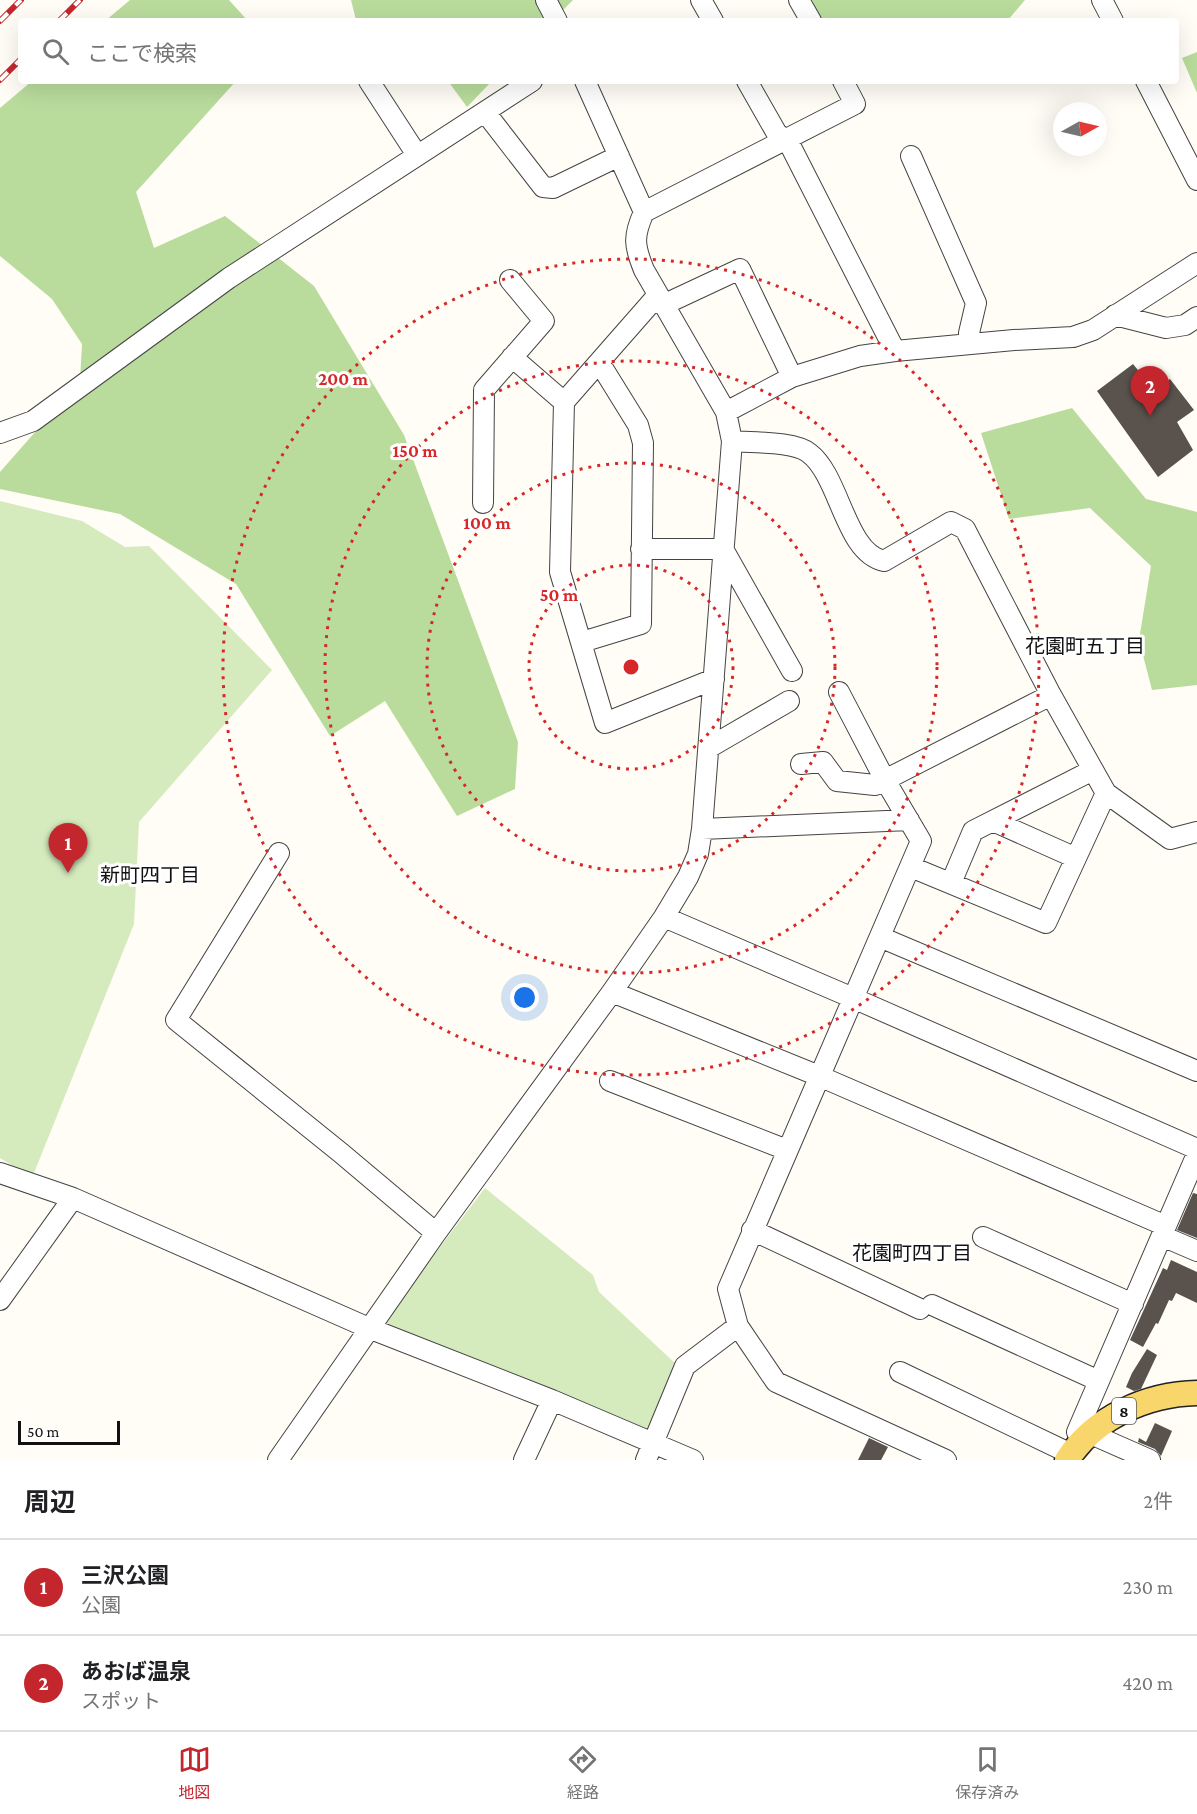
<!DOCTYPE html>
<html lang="ja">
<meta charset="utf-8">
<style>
:root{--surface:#fff;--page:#f2f2f2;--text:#202124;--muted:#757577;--line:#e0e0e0;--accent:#c4262e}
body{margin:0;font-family:"Crimson Pro","Noto Sans JP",serif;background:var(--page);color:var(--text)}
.compass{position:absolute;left:1053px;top:102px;width:54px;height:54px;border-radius:50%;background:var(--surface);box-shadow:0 6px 24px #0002;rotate:82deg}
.scale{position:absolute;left:18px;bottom:15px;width:102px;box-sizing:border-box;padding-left:6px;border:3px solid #111;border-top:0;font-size:16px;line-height:21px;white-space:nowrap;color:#111;-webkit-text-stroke:4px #fff;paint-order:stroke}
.you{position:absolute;left:525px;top:998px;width:21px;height:21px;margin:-15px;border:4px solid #fff;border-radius:50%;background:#1a73e8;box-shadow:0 0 0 9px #1a73e833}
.badge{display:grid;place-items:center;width:39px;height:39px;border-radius:50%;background:var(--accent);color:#fff;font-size:20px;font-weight:700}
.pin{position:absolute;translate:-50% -50px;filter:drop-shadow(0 2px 3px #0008)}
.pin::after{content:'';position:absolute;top:32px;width:21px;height:18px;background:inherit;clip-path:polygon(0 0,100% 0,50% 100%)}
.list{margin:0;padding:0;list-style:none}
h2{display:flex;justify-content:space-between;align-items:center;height:78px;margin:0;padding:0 24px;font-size:26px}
h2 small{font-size:20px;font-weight:400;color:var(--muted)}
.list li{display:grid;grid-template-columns:39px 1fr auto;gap:18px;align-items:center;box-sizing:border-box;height:96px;padding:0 24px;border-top:2px solid var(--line)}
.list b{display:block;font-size:22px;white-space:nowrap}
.list p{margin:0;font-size:20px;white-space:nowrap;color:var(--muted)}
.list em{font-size:20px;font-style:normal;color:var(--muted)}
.icon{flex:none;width:33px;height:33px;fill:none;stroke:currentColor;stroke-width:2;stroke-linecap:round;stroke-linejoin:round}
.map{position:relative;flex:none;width:1197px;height:1460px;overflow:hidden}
.search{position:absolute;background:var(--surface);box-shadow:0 6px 24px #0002;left:18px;right:18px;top:18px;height:66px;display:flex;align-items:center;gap:15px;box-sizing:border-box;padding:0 21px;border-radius:6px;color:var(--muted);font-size:22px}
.sheet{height:270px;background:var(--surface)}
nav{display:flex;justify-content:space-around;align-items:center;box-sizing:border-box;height:84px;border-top:2px solid var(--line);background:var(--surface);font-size:16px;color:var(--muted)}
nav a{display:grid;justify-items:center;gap:3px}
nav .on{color:var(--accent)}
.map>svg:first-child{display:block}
</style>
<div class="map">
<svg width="1197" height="1460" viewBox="0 0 1197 1460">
<rect width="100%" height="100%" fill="#fffdf5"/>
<path fill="#d5ebbd" d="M 0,501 L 82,521 L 125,547 L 149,546 L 272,670 L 139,822 L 134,924 L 32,1178 L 0,1158 Z
M 485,1188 L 593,1275 L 599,1292 L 678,1366 L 652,1428 L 645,1432 L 386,1325 L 385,1319 Z"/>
<path fill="#b9dc9c" d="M 130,0 L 229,0 L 248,21 L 105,21 Z
M 351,0 L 573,0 L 552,21 L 361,21 L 356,20 Z
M 812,0 L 1025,0 L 1007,21 L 820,21 Z
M 1197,52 L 1197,93 L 1182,58 Z
M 32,81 L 236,81 L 136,192 L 154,248 L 225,216 L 314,286 L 404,435 L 518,742 L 515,789 L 457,816 L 385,701 L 330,736 L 236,584 L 120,514 L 0,489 L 0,472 L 80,381 L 82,344 L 52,299 L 0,256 L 0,108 Z
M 448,81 L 492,81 L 467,107 Z
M 1072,408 L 1146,499 L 1197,512 L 1197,685 L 1152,690 L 1139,640 L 1151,566 L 1090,508 L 1009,519 L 981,433 Z"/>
<path fill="#5a524d" d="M 1133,364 L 1154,390 L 1170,379 L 1194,410 L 1177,422 L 1193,450 L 1158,477 L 1097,391 Z
M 1193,1193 L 1197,1194 L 1197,1238 L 1177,1230 Z
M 1171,1260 L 1197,1272 L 1197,1303 L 1176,1293 L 1172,1301 L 1169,1300 L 1158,1324 L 1156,1323 L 1143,1347 L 1130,1340 L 1163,1268 L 1167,1270 Z
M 1147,1349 L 1157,1355 L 1141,1389 L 1134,1391 L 1126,1387 L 1132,1373 Z
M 1155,1423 L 1172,1431 L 1161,1456 L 1155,1449 L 1138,1442 L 1139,1438 L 1146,1442 Z
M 869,1438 L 888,1447 L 881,1460 L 858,1460 Z"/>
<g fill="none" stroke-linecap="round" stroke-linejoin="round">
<g stroke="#444" stroke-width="22">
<path id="minor" d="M 546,0 L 557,21
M 701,0 L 713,21
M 799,0 L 811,21
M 1102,0 L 1113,21
M 369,81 L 417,155
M 585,81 L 644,212
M 747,81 L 776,132 L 791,147 L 895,351
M 1146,81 L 1197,180
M 485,112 L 543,187 L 553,188 L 619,156
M 911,156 L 976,303 L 969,333 L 970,344
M 657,296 L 564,402 L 560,572 L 605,723 L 714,679
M 663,305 L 740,269 L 792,377
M 1115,315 L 1166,328 L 1185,325 L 1197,317
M 512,357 L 564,402
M 726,412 L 792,377 L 860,356 L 895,351 L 1014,340 L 1073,337 L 1093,330 L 1197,263
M 0,433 L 33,421 L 229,278 L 532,81
M 732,441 C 752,443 794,441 809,453 C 840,476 845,553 884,561 L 951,522 L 965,529 L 1051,695 L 1106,793 L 1170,839 L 1197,832
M 483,503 L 484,390 L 544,321 L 510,280
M 641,549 L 723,549 L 792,671
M 582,642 L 641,624 L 643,443 L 638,425 L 599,362
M 839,692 L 885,780 L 921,841 L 728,1289 L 738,1326 L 776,1382 L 946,1460
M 710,747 L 789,701
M 801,764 L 823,762 L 837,781 L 875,785 L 1051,695
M 993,821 L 1076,858
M 702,829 L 909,820
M 279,853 L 176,1020 L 341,1153 L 436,1233
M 911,867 L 1046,923 L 1106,793
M 951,883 L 973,831 L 1093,770
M 664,917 L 853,998 L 1197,1149
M 880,937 L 1197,1071
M 612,992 L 819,1076 L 1166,1226
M 610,1081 L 787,1150
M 0,1173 L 73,1198 L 371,1329 L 552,1400 L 693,1460
M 752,1230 L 920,1309
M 1162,1236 L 1197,1251
M 983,1237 L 1133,1304
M 0,1300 L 73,1198
M 932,1305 L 1099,1381
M 900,1372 L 1071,1454
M 1091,1434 L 1150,1460
M 1081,1441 L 1077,1432 L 1197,1154
M 278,1460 L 436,1233 L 612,992 L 664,917 L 688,877 L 698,854 L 702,829 L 732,441 L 726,412 L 644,270 C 634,246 633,236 644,212 L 855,104 L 843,81
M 524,1460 L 552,1400
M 646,1460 L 685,1366 L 738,1326"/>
</g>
<g stroke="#222" stroke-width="27">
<path id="major" d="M 1067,1460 C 1095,1417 1147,1394 1197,1393"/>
</g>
<use href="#minor" stroke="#fff" stroke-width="20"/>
<use href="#major" stroke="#f9d66b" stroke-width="24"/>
<g stroke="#c4262e" stroke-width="6">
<path id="rail" d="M 0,21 L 21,0
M 59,21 L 80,0
M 0,80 L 21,59"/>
</g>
<use href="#rail" stroke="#fff" stroke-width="4" stroke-dasharray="11" stroke-linecap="butt"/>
</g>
<g fill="none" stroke="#d62828" stroke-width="3" stroke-dasharray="3 6">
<circle cx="631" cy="667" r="102"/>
<circle cx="631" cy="667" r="204"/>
<circle cx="631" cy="667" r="306"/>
<circle cx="631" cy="667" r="408"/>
</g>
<g text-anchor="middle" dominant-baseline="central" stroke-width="6" stroke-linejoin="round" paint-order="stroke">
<rect fill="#fff" stroke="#585858" stroke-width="1.5" x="1112" y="1398" width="24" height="26" rx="4.5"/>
<g font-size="16" font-weight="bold" fill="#111">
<text x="1124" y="1411">8</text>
</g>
<g font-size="20" fill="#111" stroke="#fff">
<text x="1085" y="646">花園町五丁目</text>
<text x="150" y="875">新町四丁目</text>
<text x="912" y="1253">花園町四丁目</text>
</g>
</g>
<circle cx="631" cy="667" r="9" fill="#d62828" stroke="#fff" stroke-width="3"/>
<g font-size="18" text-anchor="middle" font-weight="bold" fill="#d62828" stroke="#fff" stroke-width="6" stroke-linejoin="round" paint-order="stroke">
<text x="343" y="385">200 m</text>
<text x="415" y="457">150 m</text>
<text x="487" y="529">100 m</text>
<text x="559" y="601">50 m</text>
</g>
</svg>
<svg class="compass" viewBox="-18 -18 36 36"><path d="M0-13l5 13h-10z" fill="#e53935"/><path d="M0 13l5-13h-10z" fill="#757577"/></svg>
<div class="scale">50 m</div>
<div class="you"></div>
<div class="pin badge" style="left:68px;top:873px">1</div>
<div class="pin badge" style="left:1150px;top:416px">2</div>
<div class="search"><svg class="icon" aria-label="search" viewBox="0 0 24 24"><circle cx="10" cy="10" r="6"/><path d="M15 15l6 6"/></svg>ここで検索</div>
</div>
<section class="sheet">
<h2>周辺<small>2件</small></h2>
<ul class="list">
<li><span class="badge">1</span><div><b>三沢公園</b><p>公園</p></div><em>230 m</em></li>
<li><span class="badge">2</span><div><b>あおば温泉</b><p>スポット</p></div><em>420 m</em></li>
</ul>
</section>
<nav>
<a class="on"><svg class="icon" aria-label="map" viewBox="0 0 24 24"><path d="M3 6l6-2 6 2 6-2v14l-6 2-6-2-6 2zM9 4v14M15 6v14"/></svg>地図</a>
<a><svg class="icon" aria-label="directions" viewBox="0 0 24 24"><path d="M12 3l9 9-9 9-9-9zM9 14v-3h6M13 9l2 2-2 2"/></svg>経路</a>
<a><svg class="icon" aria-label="saved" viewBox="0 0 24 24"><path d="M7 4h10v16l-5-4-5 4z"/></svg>保存済み</a>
</nav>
